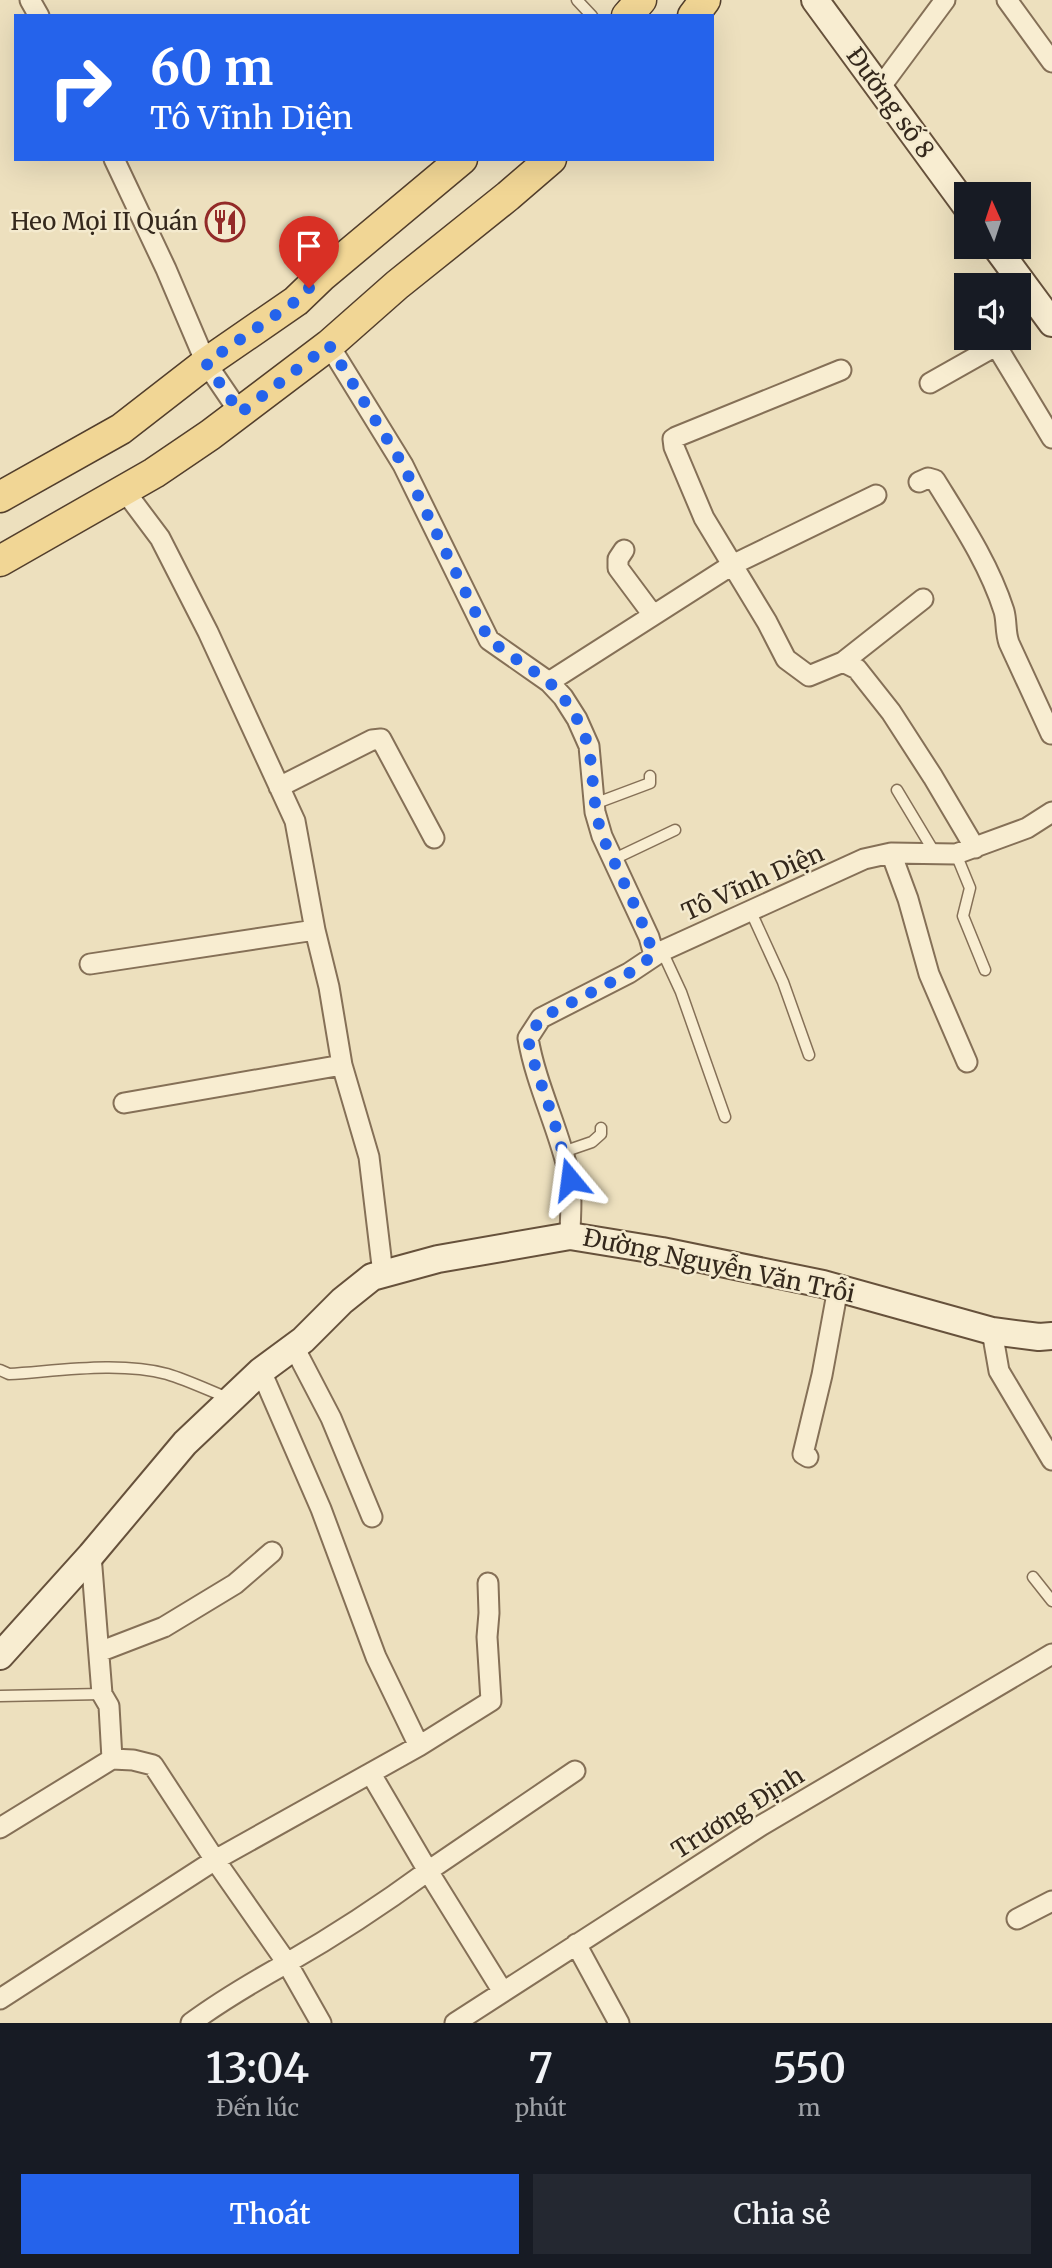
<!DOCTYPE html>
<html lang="vi">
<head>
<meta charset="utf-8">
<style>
	:root { --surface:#171b24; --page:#242831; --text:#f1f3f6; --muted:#9ea1a6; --accent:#2563eb }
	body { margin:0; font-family:Merriweather,serif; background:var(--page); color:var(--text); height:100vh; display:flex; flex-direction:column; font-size:26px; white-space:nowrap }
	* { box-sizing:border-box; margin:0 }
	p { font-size:23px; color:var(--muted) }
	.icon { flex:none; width:38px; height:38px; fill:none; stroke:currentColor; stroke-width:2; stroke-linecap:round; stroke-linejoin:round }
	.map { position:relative; height:2023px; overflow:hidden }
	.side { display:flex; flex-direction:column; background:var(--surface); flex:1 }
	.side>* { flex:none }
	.hud { position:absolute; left:14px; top:14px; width:700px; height:147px; border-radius:0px; box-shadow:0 7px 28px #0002; background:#2563eb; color:#fff; overflow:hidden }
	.needle { width:46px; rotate:357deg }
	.tools { position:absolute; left:954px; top:182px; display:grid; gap:14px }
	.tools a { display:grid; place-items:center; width:77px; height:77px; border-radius:0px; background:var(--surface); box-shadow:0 7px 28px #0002; font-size:35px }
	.pin { position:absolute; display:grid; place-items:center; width:60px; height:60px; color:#fff; margin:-72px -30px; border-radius:50% 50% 50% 0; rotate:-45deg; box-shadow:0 0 7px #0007 }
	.pin .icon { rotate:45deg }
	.me { position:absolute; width:77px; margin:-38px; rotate:344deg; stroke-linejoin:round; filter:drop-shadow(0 0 5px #0008) }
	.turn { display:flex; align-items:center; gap:24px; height:147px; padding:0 21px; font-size:32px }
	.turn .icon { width:91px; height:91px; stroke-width:2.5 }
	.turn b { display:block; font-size:49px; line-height:60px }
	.eta { display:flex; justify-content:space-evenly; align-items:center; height:119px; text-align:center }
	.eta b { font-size:42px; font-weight:600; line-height:49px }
	.action { display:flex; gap:14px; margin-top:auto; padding:14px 21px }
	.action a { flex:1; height:80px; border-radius:0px; background:var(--accent); color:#fff; font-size:28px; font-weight:600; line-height:80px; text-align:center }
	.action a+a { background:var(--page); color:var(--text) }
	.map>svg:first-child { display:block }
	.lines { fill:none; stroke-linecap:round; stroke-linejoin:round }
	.lane-casing { stroke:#857057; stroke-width:13 }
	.street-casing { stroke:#857057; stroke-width:23 }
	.secondary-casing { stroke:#66513b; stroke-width:30 }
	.primary-casing { stroke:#523e2c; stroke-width:33 }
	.lane { stroke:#f8edd1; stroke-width:10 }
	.street { stroke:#f8edd1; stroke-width:19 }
	.secondary { stroke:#f8edd1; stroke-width:26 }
	.primary { stroke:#f1d695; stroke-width:30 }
	.route { stroke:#2563eb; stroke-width:12; stroke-dasharray:0 21.6 }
	.labels { text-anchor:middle; stroke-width:5; stroke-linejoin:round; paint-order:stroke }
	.street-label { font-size:24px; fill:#34281c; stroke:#f4eace }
	.poi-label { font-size:24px; fill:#34281c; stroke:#f4eace; text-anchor:end }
</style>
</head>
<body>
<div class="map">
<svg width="1052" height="2023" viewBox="0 0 1052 2023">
	<rect width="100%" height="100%" fill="#ede0be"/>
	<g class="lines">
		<defs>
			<path id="lane" d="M577,0L592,16
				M897,790L936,855
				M594,804L650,783V776
				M956,854L970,888L963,916L985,970
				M612,860L675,830
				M751,912L783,982L809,1055
				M662,951L681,992L725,1117
				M563,1152L592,1142L601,1134V1128
				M0,1370L9,1374C58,1371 119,1361 167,1374C187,1380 208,1390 228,1398
				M1033,1577L1052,1601
				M0,1696L102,1694"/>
			<path id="street" d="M30,0L39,16
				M1007,0L1052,62
				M879,89L945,0
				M114,159L166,269L206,363L240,413
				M329,345L403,465L489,640L549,682L563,697L577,719L589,746L595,812L602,836L649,937L654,955
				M841,370L676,437L673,439L674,447L704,518L767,622L786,659L809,676L843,662L857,669L891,712L933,777L975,848
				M930,383L992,348L997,347L1052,438
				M919,482L928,478L935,480C961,522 989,564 1004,611C1007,622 1005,632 1009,643L1051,734
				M124,490L160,538L208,632L295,821L315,930L329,987L342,1065L369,1157L383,1274
				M624,550L618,559V568L653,615
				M843,662L923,599
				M549,682L732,565L876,495
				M279,787L372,740L381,739L434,838
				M891,853L908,899L929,974L967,1062
				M90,964L315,930
				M124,1103L342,1065
				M570,1236C570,1217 573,1194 569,1175C559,1129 536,1085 528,1038L541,1018L629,973L662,951L864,859L891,853L956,854L1027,828L1052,812
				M992,1331L999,1371L1052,1460
				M294,1347L331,1418L372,1517
				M261,1371L321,1509L376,1657L419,1746
				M808,1457L803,1454L822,1375L838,1288
				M91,1555L102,1694L109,1706L112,1759
				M99,1652L164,1627L235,1584L272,1552
				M0,1828L112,1759L133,1760L153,1765L215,1860L419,1746L491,1701L487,1637L489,1613L488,1583
				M1017,1919L1052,1901
				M576,1944L619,2023
				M503,1992L428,1871L575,1771
				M0,1999L215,1860L287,1963L321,2023
				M191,2023C222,2000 253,1982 287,1963C336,1935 383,1904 428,1871L371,1774
				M455,2023L762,1825L1052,1654"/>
			<path id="secondary" d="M815,0L966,206
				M996,247L1052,323
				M0,1656L91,1555L185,1443L261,1371L303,1340L342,1301L372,1277L438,1259L570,1236L662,1251L823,1284L992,1331L1039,1337L1052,1336"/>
			<path id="primary" d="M627,16L641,0
				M693,16L705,0
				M0,497L121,429L206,363L296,301L322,276L462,159
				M0,561L154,473L210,435L329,345L397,285L508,196L551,159"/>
		</defs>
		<use href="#lane" class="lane-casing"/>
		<use href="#street" class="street-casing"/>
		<use href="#secondary" class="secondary-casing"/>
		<use href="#primary" class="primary-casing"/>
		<use href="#lane" class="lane"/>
		<use href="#street" class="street"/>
		<use href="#secondary" class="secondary"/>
		<use href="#primary" class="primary"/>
	</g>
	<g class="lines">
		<path class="route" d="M309,288L296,301L206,363L240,413L329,345L403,465L489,640L549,682L563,697L577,719L589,746L596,813L602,836L639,915L654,955L629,973L541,1018L528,1038L531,1054L554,1121L570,1179"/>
	</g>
	<defs>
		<symbol id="restaurant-ring" viewBox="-11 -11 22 22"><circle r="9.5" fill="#f4eace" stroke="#932a28" stroke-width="1.5"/><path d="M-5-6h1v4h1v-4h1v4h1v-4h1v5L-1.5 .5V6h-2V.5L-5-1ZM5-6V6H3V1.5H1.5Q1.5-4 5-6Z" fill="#932a28"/></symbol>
	</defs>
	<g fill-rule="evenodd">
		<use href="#restaurant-ring" x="203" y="200" width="44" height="44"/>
	</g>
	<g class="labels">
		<g class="street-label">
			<text transform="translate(890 103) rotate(54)" y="8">Đường số 8</text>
			<text transform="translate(753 883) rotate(-24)" y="8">Tô Vĩnh Diện</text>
			<text transform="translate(719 1266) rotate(12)" y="8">Đường Nguyễn Văn Trỗi</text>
			<text transform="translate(738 1813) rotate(-32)" y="8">Trương Định</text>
		</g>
		<g class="poi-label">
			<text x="198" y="230">Heo Mọi II Quán</text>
		</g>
	</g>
</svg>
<div class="tools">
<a><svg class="needle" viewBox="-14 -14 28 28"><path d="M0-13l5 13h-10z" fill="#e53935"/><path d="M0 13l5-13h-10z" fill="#9ea1a6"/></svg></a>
<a><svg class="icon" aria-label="sound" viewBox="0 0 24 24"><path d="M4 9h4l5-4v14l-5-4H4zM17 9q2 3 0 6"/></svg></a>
</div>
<div class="pin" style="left:309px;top:288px;background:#d93025"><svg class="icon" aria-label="arrive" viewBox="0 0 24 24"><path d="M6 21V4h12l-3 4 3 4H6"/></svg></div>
<svg class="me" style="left:570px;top:1179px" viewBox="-20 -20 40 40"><path d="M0-17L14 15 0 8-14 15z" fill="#2563eb" stroke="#fff" stroke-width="4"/></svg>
<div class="hud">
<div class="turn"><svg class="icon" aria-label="right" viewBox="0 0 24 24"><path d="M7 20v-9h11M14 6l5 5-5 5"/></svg><div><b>60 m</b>Tô Vĩnh Diện</div></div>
</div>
</div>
<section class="side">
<div class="eta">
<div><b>13:04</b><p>Đến lúc</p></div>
<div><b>7</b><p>phút</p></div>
<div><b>550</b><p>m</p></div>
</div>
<div class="action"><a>Thoát</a><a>Chia sẻ</a></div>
</section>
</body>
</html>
